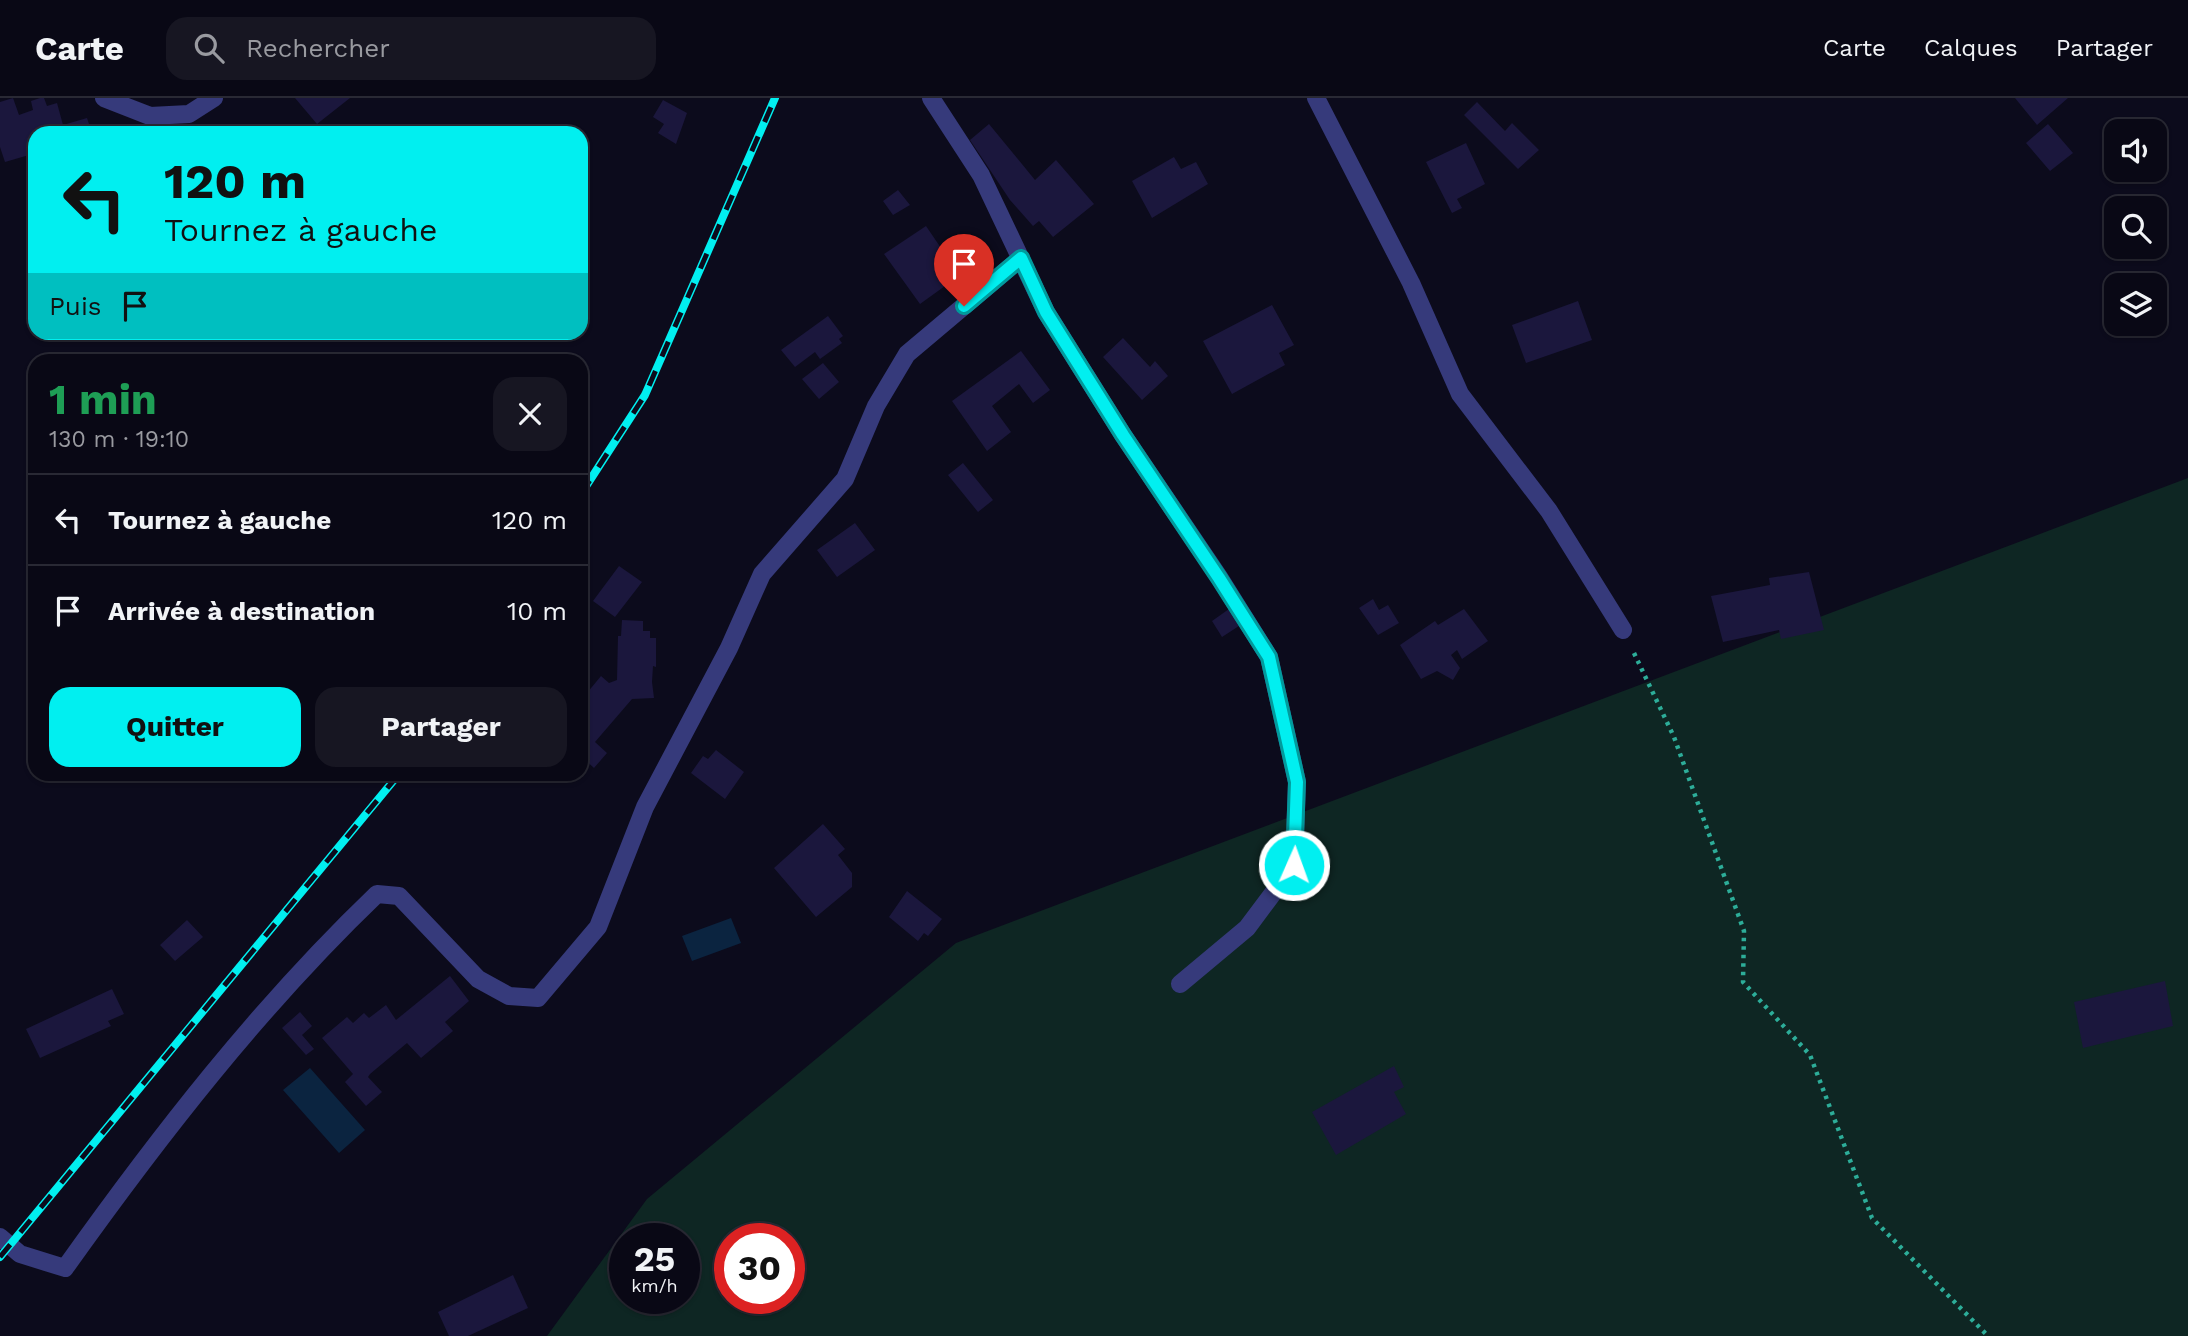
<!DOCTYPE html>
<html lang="fr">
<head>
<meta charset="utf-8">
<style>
	:root { --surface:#090815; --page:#171622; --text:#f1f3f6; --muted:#999aa0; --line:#292934; --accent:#01eff0 }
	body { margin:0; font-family:"Work Sans",sans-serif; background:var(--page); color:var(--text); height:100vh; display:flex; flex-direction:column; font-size:26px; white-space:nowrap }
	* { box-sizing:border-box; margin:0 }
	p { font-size:23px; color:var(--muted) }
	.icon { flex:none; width:38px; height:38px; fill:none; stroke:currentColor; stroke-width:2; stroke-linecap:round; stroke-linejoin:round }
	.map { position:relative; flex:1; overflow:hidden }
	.drawer { position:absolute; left:28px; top:256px; width:560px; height:427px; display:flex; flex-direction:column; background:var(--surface); border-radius:21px; box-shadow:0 2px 5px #0004,0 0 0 2px var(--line) }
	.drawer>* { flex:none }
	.banner { position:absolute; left:28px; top:28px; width:560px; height:214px; border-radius:21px; box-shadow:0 2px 5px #0004,0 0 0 2px var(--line); background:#01eff0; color:#111; overflow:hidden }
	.fabs { position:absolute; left:2104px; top:21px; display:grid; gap:14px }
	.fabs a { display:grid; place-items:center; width:63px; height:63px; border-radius:14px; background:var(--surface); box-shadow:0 2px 5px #0004,0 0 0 2px var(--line); font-size:35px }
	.speed { position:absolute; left:609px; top:1125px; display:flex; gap:14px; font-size:35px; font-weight:700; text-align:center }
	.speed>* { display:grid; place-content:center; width:91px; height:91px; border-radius:50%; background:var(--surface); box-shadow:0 2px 5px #0004,0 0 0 2px var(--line); line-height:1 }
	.speed small { font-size:18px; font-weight:400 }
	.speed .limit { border:10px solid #d22; background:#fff; color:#111 }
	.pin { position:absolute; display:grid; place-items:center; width:60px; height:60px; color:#fff; margin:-72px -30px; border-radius:50% 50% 50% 0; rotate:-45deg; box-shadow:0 0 7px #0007 }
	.pin .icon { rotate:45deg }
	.me { position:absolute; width:77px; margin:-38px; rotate:2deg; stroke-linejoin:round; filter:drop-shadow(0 0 5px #0008) }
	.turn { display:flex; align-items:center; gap:24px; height:147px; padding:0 21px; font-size:32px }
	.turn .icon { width:91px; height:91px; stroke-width:2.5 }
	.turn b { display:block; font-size:49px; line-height:60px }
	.then { display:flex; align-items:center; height:66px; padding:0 21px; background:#0003; gap:14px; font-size:26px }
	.round { display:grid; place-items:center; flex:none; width:74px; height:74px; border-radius:21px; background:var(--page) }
	.headline { display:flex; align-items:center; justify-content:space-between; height:119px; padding:0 21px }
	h1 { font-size:42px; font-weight:700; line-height:52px; color:#1e9e55 }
	.cta { display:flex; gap:14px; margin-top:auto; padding:14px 21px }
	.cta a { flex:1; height:80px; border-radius:21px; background:var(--accent); color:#111; font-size:28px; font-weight:700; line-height:80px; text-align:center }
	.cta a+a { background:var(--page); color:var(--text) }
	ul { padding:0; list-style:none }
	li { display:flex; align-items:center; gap:21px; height:91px; padding:0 21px; border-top:2px solid var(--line) }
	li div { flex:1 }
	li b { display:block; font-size:26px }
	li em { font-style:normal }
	header { display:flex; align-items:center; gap:42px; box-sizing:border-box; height:98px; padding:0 35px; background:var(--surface); border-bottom:2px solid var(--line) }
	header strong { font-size:33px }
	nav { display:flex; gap:38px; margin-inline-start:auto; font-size:24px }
	.search { width:490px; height:63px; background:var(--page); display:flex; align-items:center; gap:18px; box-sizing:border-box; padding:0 24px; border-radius:21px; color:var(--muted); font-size:26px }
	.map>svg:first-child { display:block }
	.green { fill:#0e2623; fill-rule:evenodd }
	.water { fill:#0b2440 }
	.building { fill:#1b173d }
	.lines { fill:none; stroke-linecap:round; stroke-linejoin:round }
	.path { stroke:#2dad99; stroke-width:4.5; stroke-dasharray:3.5 5; stroke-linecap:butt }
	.street { stroke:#363a7b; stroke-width:18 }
	.rail-casing { stroke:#01eff0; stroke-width:8 }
	.rail { stroke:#0c0b1c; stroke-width:5; stroke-dasharray:16; stroke-linecap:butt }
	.route-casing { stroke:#019b9c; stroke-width:18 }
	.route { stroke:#01eff0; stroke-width:12 }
</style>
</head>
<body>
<header>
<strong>Carte</strong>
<div class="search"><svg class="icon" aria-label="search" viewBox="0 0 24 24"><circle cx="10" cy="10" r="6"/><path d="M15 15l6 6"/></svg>Rechercher</div>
<nav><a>Carte</a><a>Calques</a><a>Partager</a></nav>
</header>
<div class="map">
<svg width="2188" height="1238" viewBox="0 0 2188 1238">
	<rect width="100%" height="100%" fill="#0c0b1c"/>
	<path class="green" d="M2188,380V1238H547L647,1101L956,845ZM625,1141H684V1200H625ZM730,1141H789V1200H730Z"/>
	<path class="water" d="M731,820L741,845L692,863L682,838Z
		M310,970L365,1032L339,1055L283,992Z"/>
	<path class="building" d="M13,0L19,17L33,12L31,3L40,0H44L47,8L57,5L63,27L87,20L92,35H35V58L31,59L29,57L5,64L0,49V4Z
		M295,0H350L317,26Z
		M2015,0H2068L2037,27Z
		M663,2L687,15L676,46L658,35L664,26L653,19Z
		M1477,4L1505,33L1512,25L1539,52L1518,71L1464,17Z
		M989,26L1035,82L1056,62L1094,106L1053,139L1039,123L1033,128L1010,102L970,42Z
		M2048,26L2073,55L2050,73L2026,45Z
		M1466,45L1485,86L1457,101L1462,110L1452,115L1426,64Z
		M1174,59L1181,71L1196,64L1208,86L1152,120L1132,83Z
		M898,92L910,107L893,117L883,103Z
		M926,128L954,169L940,180L945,188L920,206L884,156Z
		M1578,203L1592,242L1526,265L1512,227Z
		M1272,207L1294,247L1279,255L1285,267L1232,296L1203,243Z
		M828,218L843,238L839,241L842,245L820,261L815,254L795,269L781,252Z
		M1123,240L1150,269L1155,263L1168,278L1142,302L1103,259Z
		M1021,253L1050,292L1033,305L1019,286L992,308L1011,334L987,353L952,303Z
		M823,265L839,284L819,301L802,281Z
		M963,365L993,402L978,414L948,377Z
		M855,425L875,452L837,479L817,452Z
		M619,468L642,484L615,519L593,503Z
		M1809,474L1824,532L1781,541L1779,532L1723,544L1711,498L1770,487L1769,480Z
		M1373,501L1379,512L1388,507L1399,525L1378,537L1359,510Z
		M1229,511L1239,528L1222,539L1212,523Z
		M1464,511L1488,543L1462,561L1457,552L1451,557L1460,570L1453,582L1437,573L1421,581L1400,547L1435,523L1438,527Z
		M622,522L643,523V533H650V540H656V569L653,568L652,584L654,600L632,601L595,644L607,655L594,670L581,658V610L586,604L582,601L601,578L609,585L617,582L618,538H621Z
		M716,652L744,674L725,701L691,675L703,658L708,661Z
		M823,726L845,751L838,757L852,775V789L816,819L774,770Z
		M907,793L942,821L928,838L924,835L918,843L889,819Z
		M187,822L203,839L175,863L160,847Z
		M450,878L469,903L445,924L453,933L421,960L407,945L370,976L368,979L382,994L366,1008L345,984L353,976L322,940L347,919L353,925L364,915L369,920L386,907L396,922Z
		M2165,883L2173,928L2083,950L2074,904Z
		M112,891L124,916L108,923L111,928L40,960L26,931Z
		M300,914L312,928L302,937L314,951L306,957L282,930Z
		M1394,968L1404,989L1394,994L1406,1016L1336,1057L1312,1014Z
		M513,1177L528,1210L468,1238H449L438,1214Z"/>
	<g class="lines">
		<path class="path" d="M1634,555L1674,639L1744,833L1743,884L1810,957L1872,1120L1988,1238"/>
		<path class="street" d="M104,0L150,18L189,16L214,0
			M931,0L981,77L1046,214L1123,337L1219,479L1269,559L1297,684L1294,767L1247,830L1180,886
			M1316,0L1411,185L1460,296L1549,413L1623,532
			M0,1139L20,1156L65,1170C159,1038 260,908 377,796L399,798L478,881L509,898L538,900L598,829L645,709L729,550L762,476L845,381L876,308L907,256L1021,160"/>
		<defs>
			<path id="rail" d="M581,396L645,297L775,0
				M0,1159L399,676"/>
		</defs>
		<use href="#rail" class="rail-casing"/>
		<use href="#rail" class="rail"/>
	</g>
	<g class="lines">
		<defs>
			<path id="route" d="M964,208L1021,160L1046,214L1123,337L1219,480L1269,559L1297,684L1294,767"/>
		</defs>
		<use href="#route" class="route-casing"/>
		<use href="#route" class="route"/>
	</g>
</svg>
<div class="fabs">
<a><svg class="icon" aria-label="sound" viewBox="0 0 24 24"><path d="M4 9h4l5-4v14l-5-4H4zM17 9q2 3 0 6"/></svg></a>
<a><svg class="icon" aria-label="search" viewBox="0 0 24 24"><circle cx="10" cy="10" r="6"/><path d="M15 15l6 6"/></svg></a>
<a><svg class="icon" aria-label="layers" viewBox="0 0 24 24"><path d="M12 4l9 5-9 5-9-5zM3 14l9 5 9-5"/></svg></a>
</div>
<div class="speed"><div>25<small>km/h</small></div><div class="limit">30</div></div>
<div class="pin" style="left:964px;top:208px;background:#d93025"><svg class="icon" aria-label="arrive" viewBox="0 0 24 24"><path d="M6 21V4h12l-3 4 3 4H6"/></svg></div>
<svg class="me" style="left:1294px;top:767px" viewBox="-20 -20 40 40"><circle r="17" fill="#01eff0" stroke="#fff" stroke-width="3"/><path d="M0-11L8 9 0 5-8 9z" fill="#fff"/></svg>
<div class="banner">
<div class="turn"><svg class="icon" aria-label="left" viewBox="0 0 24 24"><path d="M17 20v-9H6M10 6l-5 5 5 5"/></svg><div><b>120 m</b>Tournez à gauche</div></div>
<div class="then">Puis<svg class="icon" aria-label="arrive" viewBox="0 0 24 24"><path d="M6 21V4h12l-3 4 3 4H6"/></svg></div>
</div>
<section class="drawer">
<div class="headline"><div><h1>1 min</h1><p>130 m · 19:10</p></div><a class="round"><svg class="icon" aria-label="close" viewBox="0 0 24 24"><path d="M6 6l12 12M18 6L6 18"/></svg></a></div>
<ul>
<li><svg class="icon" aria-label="left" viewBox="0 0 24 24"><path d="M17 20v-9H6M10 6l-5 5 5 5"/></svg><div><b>Tournez à gauche</b></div><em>120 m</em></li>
<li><svg class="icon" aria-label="arrive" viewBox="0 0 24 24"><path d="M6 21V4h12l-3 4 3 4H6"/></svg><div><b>Arrivée à destination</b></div><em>10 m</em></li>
</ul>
<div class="cta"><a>Quitter</a><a>Partager</a></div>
</section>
</div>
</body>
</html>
